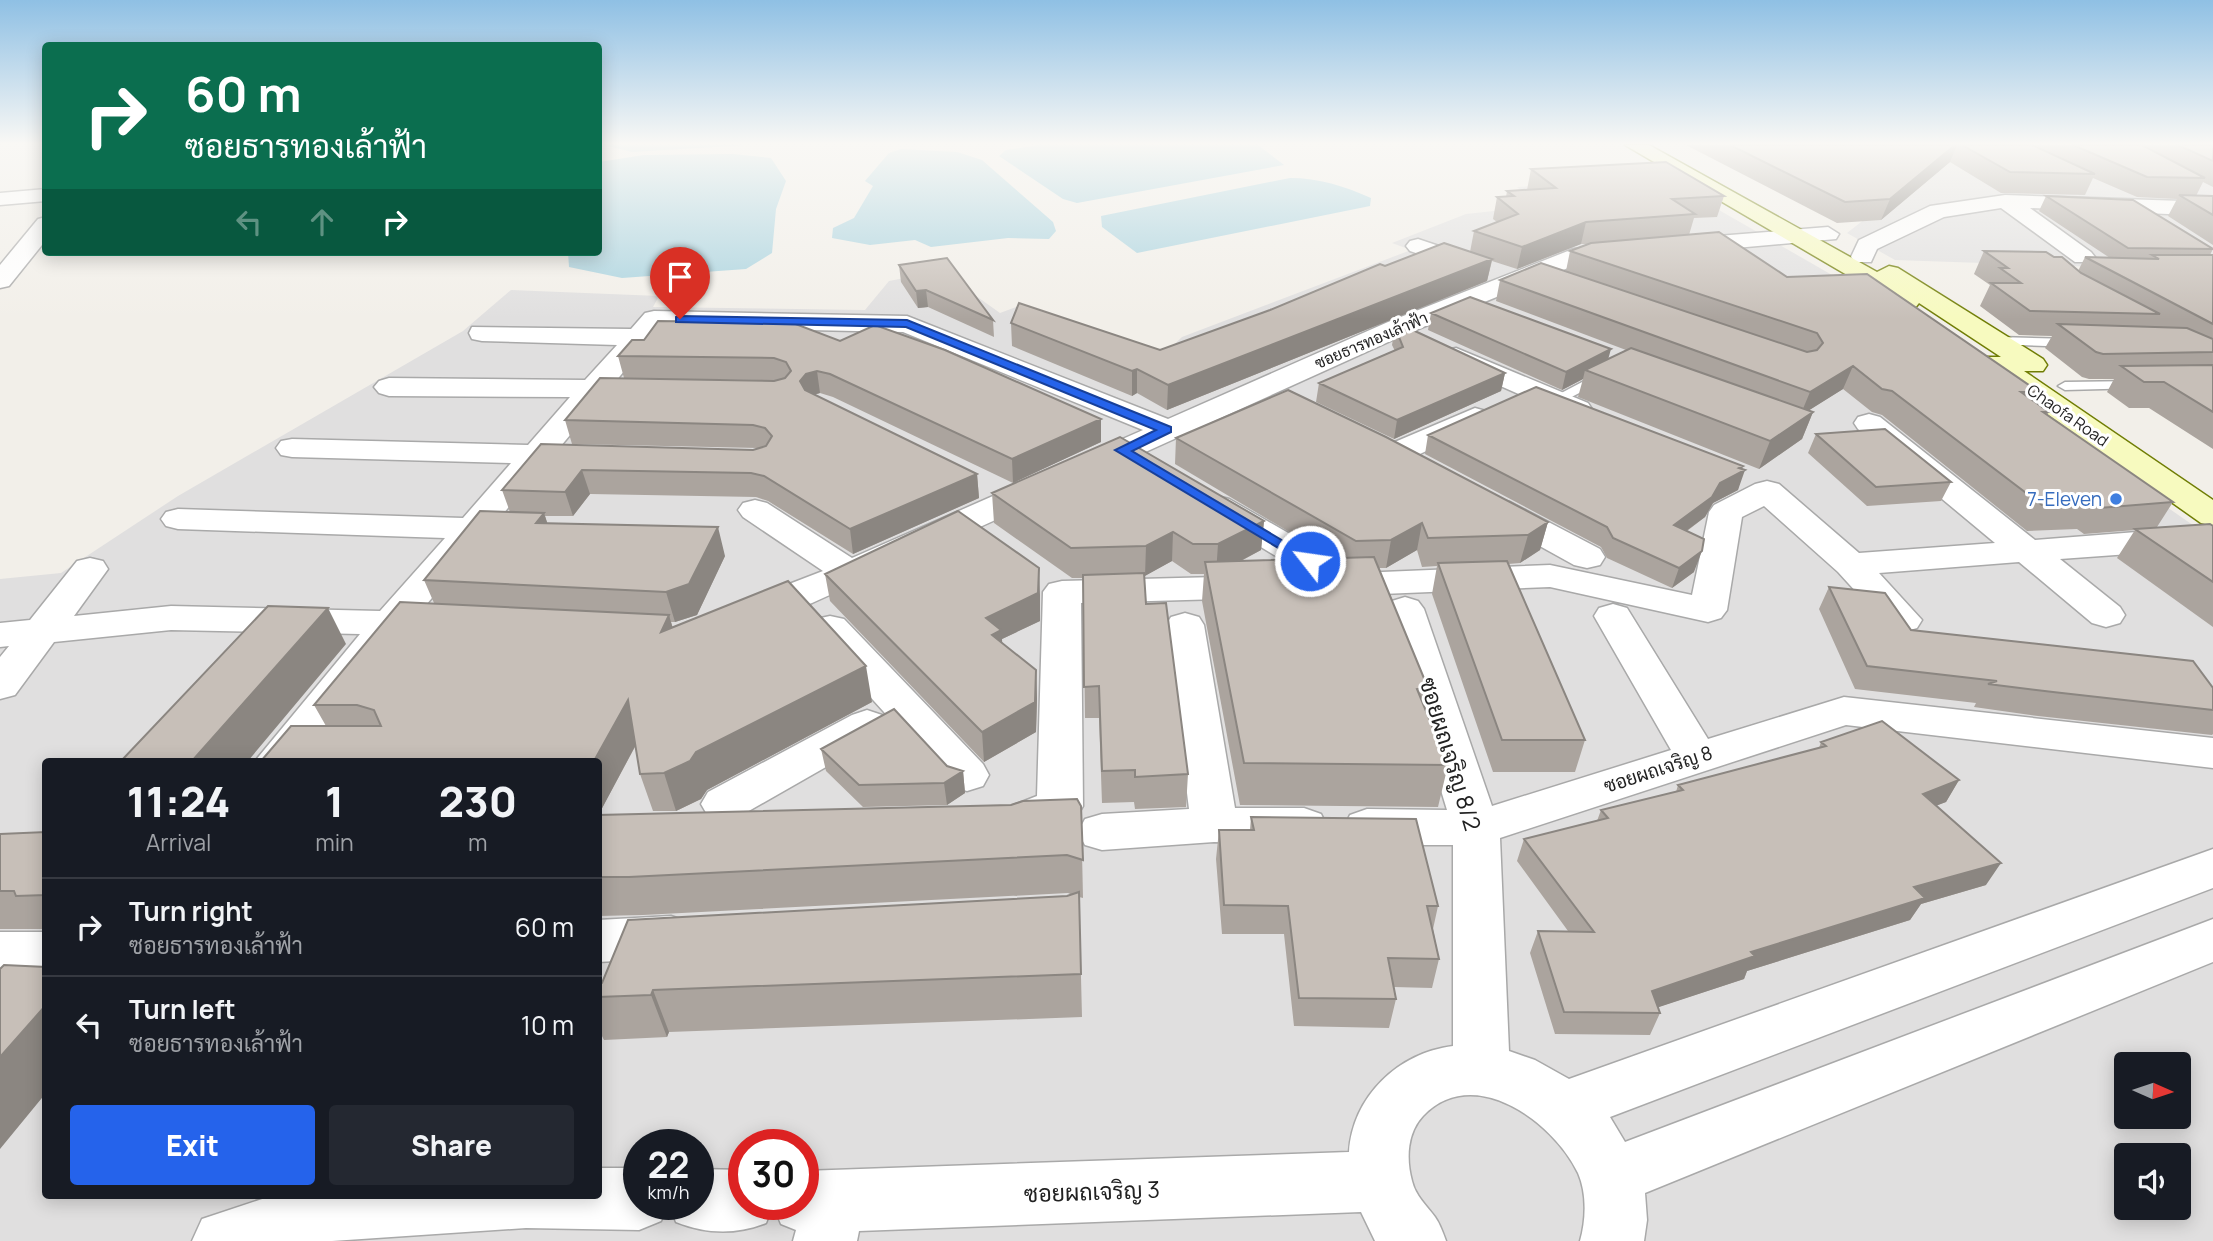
<!DOCTYPE html>
<html lang="en">
<head>
<meta charset="utf-8">
<style>
	:root { --surface:#171b24; --page:#242831; --text:#f1f3f6; --muted:#9ea1a6; --line:#363941; --accent:#2563eb }
	body { margin:0; font-family:Manrope,Sarabun,sans-serif; background:var(--page); color:var(--text); height:100vh; display:flex; flex-direction:column; font-size:26px; white-space:nowrap }
	* { box-sizing:border-box; margin:0 }
	p { font-size:23px; color:var(--muted) }
	.icon { flex:none; width:38px; height:38px; fill:none; stroke:currentColor; stroke-width:2; stroke-linecap:round; stroke-linejoin:round }
	.map { position:relative; flex:1; overflow:hidden }
	.side { position:absolute; left:42px; top:758px; width:560px; height:441px; display:flex; flex-direction:column; background:var(--surface); border-radius:7px; box-shadow:0 4px 18px #0003 }
	.side>* { flex:none }
	.guide { position:absolute; left:42px; top:42px; width:560px; height:214px; border-radius:7px; box-shadow:0 4px 18px #0003; background:#0b6e4f; color:#fff; overflow:hidden }
	.needle { width:46px; rotate:93deg }
	.buttons { position:absolute; left:2114px; top:1052px; display:grid; gap:14px }
	.buttons a { display:grid; place-items:center; width:77px; height:77px; border-radius:7px; background:var(--surface); box-shadow:0 4px 18px #0003; font-size:35px }
	.speed { position:absolute; left:623px; top:1129px; display:flex; gap:14px; font-size:35px; font-weight:700; text-align:center }
	.speed>* { display:grid; place-content:center; width:91px; height:91px; border-radius:50%; background:var(--surface); box-shadow:0 4px 18px #0003; line-height:1 }
	.speed small { font-size:18px; font-weight:400 }
	.speed .limit { border:10px solid #d22; background:#fff; color:#111 }
	.pin { position:absolute; display:grid; place-items:center; width:60px; height:60px; color:#fff; margin:-72px -30px; border-radius:50% 50% 50% 0; rotate:-45deg; box-shadow:0 0 7px #0007 }
	.pin .icon { rotate:45deg }
	.me { position:absolute; width:77px; margin:-38px; rotate:300deg; stroke-linejoin:round; filter:drop-shadow(0 0 5px #0008) }
	.turn { display:flex; align-items:center; gap:24px; height:147px; padding:0 28px; font-size:32px }
	.turn .icon { width:91px; height:91px; stroke-width:2.5 }
	.turn b { display:block; font-size:49px; line-height:60px }
	.lanes { display:flex; align-items:center; height:66px; padding:0 28px; background:#0003; justify-content:center; gap:35px; direction:ltr }
	.lanes .off { opacity:.35 }
	.eta { display:flex; justify-content:space-evenly; align-items:center; height:119px; text-align:center }
	.eta b { font-size:42px; font-weight:800; line-height:49px }
	.button { display:flex; gap:14px; margin-top:auto; padding:14px 28px }
	.button a { flex:1; height:80px; border-radius:7px; background:var(--accent); color:#fff; font-size:28px; font-weight:800; line-height:80px; text-align:center }
	.button a+a { background:var(--page); color:var(--text) }
	ul { padding:0; list-style:none }
	li { display:flex; align-items:center; gap:21px; height:98px; padding:0 28px; border-top:2px solid var(--line) }
	li div { flex:1 }
	li b { display:block; font-size:26px }
	li em { font-style:normal }
	.map>svg:first-child { display:block }
	.residential { fill:#e0dfdf; fill-rule:evenodd }
	.water { fill:#aad3df }
	.lines { fill:none; stroke-linecap:round; stroke-linejoin:round }
	.lane-casing { stroke:#a9a9a9; stroke-width:3 }
	.street-casing { stroke:#a9a9a9; stroke-width:3 }
	.secondary-casing { stroke:#707d05; stroke-width:3 }
	.lane { fill:#fff; fill-rule:evenodd }
	.street { fill:#fff; fill-rule:evenodd }
	.secondary { fill:#f7fabf; fill-rule:evenodd }
	.wall { fill:#aba49e; fill-rule:evenodd }
	.shaded-wall { fill:#8b8681 }
	.building { fill:#c7bfb8; stroke:#8b8681; stroke-width:2 }
	.route { fill:#2563eb; stroke:#184099; stroke-width:2 }
	.shop-dot { fill:#3f7fe0; stroke:#fff; stroke-width:2.5 }
	.labels { text-anchor:middle; stroke-width:6; stroke-linejoin:round; paint-order:stroke }
	.far-street-label { font-size:16px; fill:#222; stroke:#fff }
	.shop-label { font-size:19px; fill:#366cbe; stroke:#fff; text-anchor:end }
	.street-label { font-size:19px; fill:#222; stroke:#fff }
	.near-street-label { font-size:23px; fill:#222; stroke:#fff }
</style>
</head>
<body>
<div class="map">
<svg width="2213" height="1241" viewBox="0 0 2213 1241">
	<rect width="100%" height="100%" fill="#f2efe9"/>
	<path class="residential" d="M1960,145H2213V271L1895,260L1847,233Z
		M1654,178L1698,198L1832,275L2213,539V1241H0V579L61,573L178,496L463,331L511,290L659,296L653,307L865,310L889,281L941,271L1000,313L1021,305L1152,366L1182,337L1411,250L1392,243L1466,214L1541,206L1517,187ZM46,761H598V1195H46ZM2126,1064H2179V1116H2126ZM639,1144H698V1204H639ZM744,1144H803V1204H744ZM2126,1155H2179V1208H2126Z"/>
	<path class="water" d="M604,145H749L632,152Z
		M1039,145H1258L1284,165L1077,203L1063,199L999,156L1006,150Z
		M901,149L957,152L982,160L1053,222L1056,231L1049,239L1008,238L931,247L915,240L870,245L832,238L833,228L854,218L873,186L865,181L889,153Z
		M733,154L771,158L786,181L776,209L772,253L746,269L622,278L569,267L568,252H598L599,162L644,155Z
		M1290,178C1319,178 1344,186 1371,198L1370,206L1137,253L1102,227L1101,216Z"/>
	<g class="lines">
		<defs>
			<path id="lane" d="M1998,337L2074,339L2081,343L2074,347L1993,344L1991,341Z
				M1605,370L1612,374L1610,377L1560,403L1555,404L1548,400Z
				M2137,381L2142,382V388L2065,390L2058,386L2065,382Z"/>
			<path id="street" d="M46,189V201L0,205V193Z
				M2005,195L2213,202V216L2030,208L2091,252L2095,257L2091,262H2075L2001,208L1944,217L1877,249L1871,262H1855L1851,257L1859,240L1930,206Z
				M46,217V240L9,286L0,288V265L38,219Z
				M1828,227L1839,234L1836,239L1680,253L1672,251L1668,246L1672,241L1680,239Z
				M1418,239L1484,261L1487,266L1484,271L1475,273L1410,251L1406,246L1410,241Z
				M1620,244L1628,246L1632,251L1628,256L1585,261L1406,334L812,603L750,624L737,620L731,612L737,604L823,571L743,517L738,510L743,503L755,500L767,503L852,558L1143,430L903,332L661,327L615,382L625,389L620,395L601,398L560,447L569,455L564,462L545,464L497,521L506,529L501,536L482,539L420,612L449,616L454,624L449,632L435,636L401,635L301,761H255L360,634L171,630L54,642L15,695L0,699V657L9,646L0,647V623L30,620L77,561L90,558L103,561L108,569L74,616L171,606L380,611L445,538L178,529L166,526L161,519L166,512L178,509L463,518L511,463L292,457L281,455L276,448L281,441L292,439L528,445L570,397L389,396L379,393L374,387L379,381L389,378L585,380L617,345L482,341L472,339L469,333L472,327L631,329L645,313L654,311L907,316L1168,419L1388,322L1573,249Z
				M1456,348L1588,403L1592,409L1588,415L1577,418L1566,415L1446,362L1442,356L1446,350Z
				M1475,408L1486,411L1490,417L1486,423L1405,461L1394,464L1383,461L1378,454L1383,447Z
				M1869,414L1880,417L2035,540L2213,526V548L2060,559L2120,607L2125,615L2120,623L2106,627L2092,623L2019,562L1879,573L1922,620L1917,628L1903,632L1889,628L1838,572L1764,506L1742,517L1727,610L1721,618L1708,622L1550,587L1334,596L1321,593L1315,585L1321,577L1334,574L1550,565L1692,595L1709,512L1714,505L1755,484L1767,481L1779,484L1859,553L1995,543L1858,429L1854,423L1858,417Z
				M1217,496L1229,499L1323,553L1328,561L1323,569L1310,572L1297,569L1205,513L1200,506L1205,499Z
				M1498,499L1510,502L1600,549L1605,557L1600,565L1587,568L1574,565L1486,516L1481,509L1486,502Z
				M1256,576L1269,579L1275,587L1269,595L1256,598L1081,603L1083,806L1076,818L1033,834L1017,839L1001,834L994,822L1001,810L1037,796L1043,592L1049,584L1062,581Z
				M1405,597L1418,601L1424,609L1492,806L1671,750L1594,616L1599,608L1613,604L1627,608L1708,739L1844,697L2213,738V768L1846,725L1500,838L1509,1051L1535,1060L1569,1079L2213,849V888L1610,1117L1625,1142L2213,919V962L1645,1193L1647,1220L1644,1241H1580C1586,1220 1587,1194 1578,1173C1553,1121 1473,1063 1423,1116C1407,1133 1406,1159 1412,1181C1415,1195 1427,1206 1435,1217C1440,1224 1443,1233 1446,1241H1375L1361,1212L859,1231L857,1241H793L796,1230L781,1224L773,1205L766,1223C736,1235 706,1234 676,1222L669,1204H698V1169L744,1170V1204H803V1171L1349,1152C1353,1096 1398,1053 1453,1046V845H1367L1350,839L1344,827L1350,815L1367,809L1447,810L1386,609L1392,601Z
				M1185,613L1199,617L1204,625L1235,808H1304L1321,814L1327,826L1321,838L1304,844L1214,842L1102,850L1085,845L1078,832L1085,819L1102,814L1189,809L1166,625L1171,617Z
				M830,616L844,619L983,764L989,775L983,786L967,791L951,786L816,637L811,628L816,619Z
				M867,710L882,715L888,725L882,735L740,816L724,821L708,816L701,804L708,792L852,715Z
				M671,916L689,922L697,937L689,952L671,958L598,962V920Z
				M0,932H46V999L19,1031L0,1038Z
				M598,1168H639V1204H668L661,1221L639,1230L526,1228L332,1241H192L202,1219L274,1195H598Z"/>
			<path id="secondary" d="M1625,145H1649L1877,272L1889,266L1898,268L2043,359L2047,365L2043,371H2024L2213,500V526L2201,523L1983,369L1979,363L1983,357H2001L1919,303L1915,308H1897L1859,282Z"/>
		</defs>
		<use href="#lane" class="lane-casing"/>
		<use href="#street" class="street-casing"/>
		<use href="#secondary" class="secondary-casing"/>
		<use href="#lane" class="lane"/>
		<use href="#street" class="street"/>
		<use href="#secondary" class="secondary"/>
	</g>
	<path class="wall" d="M1686,145H2213V187L2203,182L2196,196H2213V245L2168,216L2177,199L2137,197L2093,178L2085,195L2001,193L1950,162L1881,220L1837,223Z
		M1531,169L1724,196L1717,217L1694,218L1689,235L1787,277L2039,392L2034,401L2049,412L2047,415L2173,502L2157,527L2213,526V627L2117,558L2135,530L2084,534L2077,529L2027,531L1882,415L1872,412L1843,389L1809,410L1813,412L1802,439L1759,469L1578,397L1583,379L1562,390L1428,330L1431,313L1609,359L1626,350L1496,301L1500,280L1566,271L1570,251L1590,244H1581L1517,269L1492,261L1487,281L1167,410L1137,393L1132,396L1012,346L1011,323L1160,350L1270,310L1385,266L1470,252L1474,231L1497,222L1493,219L1497,197H1506L1507,191L1527,190Z
		M2046,196L2213,249L2210,255H2213V449L2149,408H2129L2107,392L2114,379H2089L2082,377L2045,348L2052,336L2019,335L1980,306L1990,285L1974,274L1984,251L2078,271L2085,257L2110,258L2039,211Z
		M899,265L993,320L994,337L928,307L918,308L901,282Z
		M1395,327L1505,373L1501,391L1394,439L1316,402L1319,383L1395,351L1392,345Z
		M840,341L1101,419V442L1013,483L833,397L820,393L814,395L977,474L979,498L853,554L768,501L756,497L590,494L573,516H545L547,523L725,556L697,615L675,622H671L673,628L872,702L707,790L701,799L676,811H653L640,774L636,745L600,812L326,726L314,705L434,603L424,580L510,512L502,490L541,444L753,450L758,448L572,444L565,420L624,378L618,356ZM657,379L776,380L774,381Z
		M1816,434L1951,482L1941,501L1867,506L1808,453Z
		M1428,435L1741,469L1738,490L1713,503L1705,517L1687,531L1694,572L1672,588L1607,558L1601,547L1425,454Z
		M1176,438L1548,522L1540,550L1520,563L1508,564L1585,740L1575,772H1493L1432,594L1437,566L1422,567L1417,550L1386,568H1379L1428,688L1424,705L1448,765L1438,807L1240,805L1202,601L1204,574H1191L1172,561L1144,576L1146,604L1188,774L1186,807L1135,809L1134,802L1102,803L1099,718H1085L1083,578H1072L994,523L992,493L1264,521L1261,550L1241,561L1333,558L1175,464Z
		M825,574L1040,595V621L1002,639V643L1036,670L1037,699L1036,732L984,762L830,601Z
		M1829,587L1911,630L2213,688V734L2212,735L2038,716L1974,707L1976,703L1855,689L1819,609Z
		M1821,742L1959,780L1946,802L1937,805L1986,885L1921,904L1910,920L1747,971L1744,979L1658,1007L1660,1013L1650,1035L1555,1034L1530,953L1538,931H1568L1517,861L1524,839L1597,821L1601,810L1676,792L1678,785L1819,748Z
		M821,749L947,766L963,771L965,793L947,805L863,807L826,771Z
		M1081,806L1083,898L1079,897L1082,1017L669,1032L667,1037L604,1040L598,1028V984L1072,895L1068,893L643,915L598,916V815Z
		M1251,817L1438,906L1433,929L1439,959L1432,988L1394,987L1396,999L1389,1028L1294,1026L1284,934H1222L1216,859L1219,830H1250Z
		M46,832V931L44,929H0V834Z"/>
	<path class="shaded-wall" d="M1955,145H1957L1950,162L1881,220L1890,199Z
		M1586,222L1581,244L1517,269L1522,247Z
		M1492,259L1487,281L1167,410L1168,385Z
		M926,290L928,307L918,308L916,291Z
		M1611,349L1606,367L1585,370L1583,379L1562,390L1566,372Z
		M1853,366L1843,389L1800,416L1810,392Z
		M1137,369V393L1132,396V371Z
		M817,371L820,393L809,396L804,404L800,381L806,374Z
		M1505,373L1501,391L1394,439L1397,420Z
		M1813,412L1802,439L1759,469L1770,441Z
		M1101,419V442L1013,483L1012,459Z
		M1743,466L1740,473L1745,470L1738,490L1713,503L1705,517L1667,545L1674,525L1720,483Z
		M582,470L590,494L573,516L565,492Z
		M977,474L979,498L853,554L850,529Z
		M544,513L554,543L536,523Z
		M1264,521L1261,550L1216,574L1218,544Z
		M1548,522L1540,550L1520,563L1528,535Z
		M1422,523L1417,550L1386,568L1391,540Z
		M718,527L725,556L697,615L675,622L666,592Z
		M1173,532L1172,561L1145,576L1146,546Z
		M1702,551L1694,572L1672,588L1679,568Z
		M1039,568L1040,595V621L1002,639L1003,659L988,646L986,618Z
		M328,608L346,644L248,761H192Z
		M669,615L679,651L661,632Z
		M866,666L872,702L707,790L701,799L676,811L664,773L696,752Z
		M1036,670L1037,699L1036,732L984,762L982,732Z
		M628,700L640,737L600,812L598,813V761H594Z
		M963,771L965,793L947,805L944,783Z
		M1959,780L1946,802L1910,816L1923,794Z
		M2001,863L1986,885L1921,904L1910,920L1747,971L1744,979L1641,1013L1652,991L1914,887Z
		M653,990L669,1032L667,1037L651,995Z
		M46,1005V1093L0,1149V1057Z"/>
	<path class="building" d="M1730,145H1955L1890,199L1845,202Z
		M1962,145H2032L2095,174L2010,172Z
		M2073,145H2142L2205,178L2147,177Z
		M2178,145H2213V161Z
		M1666,162L1724,196L1672,199L1695,214L1586,222L1522,247L1474,231L1518,214L1497,197L1514,196L1507,191L1556,188L1531,169Z
		M2179,195L2213,196V215Z
		M2046,196L2133,200L2213,249L2128,248Z
		M1719,232L1787,277L1867,274L2039,392H2021L2049,412H2043L2173,502L2099,508L2092,503L2042,505L1892,391L1882,389L1853,366L1810,392L1500,280L1541,263L1807,352L1817,350L1823,343L1817,333L1570,251L1591,243Z
		M1444,243L1492,259L1168,385L1137,369L1132,371L1011,323L1019,303L1160,350L1270,310L1380,264L1385,266Z
		M1984,251L2046,252L2054,257H2062L2081,273L2160,314L2030,311L1991,283H2021L2000,268H2008Z
		M2152,255H2213V324L2085,257L2159,259Z
		M947,258L993,320L926,290L916,291L899,265Z
		M1470,297L1611,349L1566,372L1431,313Z
		M658,321L793,323L840,341L875,325L945,350L1101,419L1012,459L830,374L817,371L806,374L800,381L805,390L977,474L850,529L764,476L751,473L582,470L565,492L502,490L541,444L753,450L766,446L772,436L765,428L753,425L565,420L600,378L774,381L785,378L791,371L786,362L774,358L618,356L632,340H644Z
		M2058,324L2187,328L2213,339V352L2103,354L2096,352Z
		M1402,325L1505,373L1397,420L1319,383L1403,347L1395,327Z
		M1631,348L1813,412L1770,441L1585,370Z
		M2213,365V412L2164,382H2144L2121,366Z
		M1536,387L1743,466L1739,468L1745,470L1720,483L1712,497L1674,525L1704,539L1702,551L1679,568L1613,538L1607,527L1428,435Z
		M1288,390L1386,437L1548,522L1528,535L1428,538L1422,523L1391,540L1356,541L1176,438Z
		M1885,429L1951,482L1876,487L1816,434Z
		M1120,437L1264,521L1218,544H1193L1173,532L1146,546L1071,548L992,493Z
		M480,511L544,513L536,523L718,527L689,584L666,592L424,580Z
		M958,511L1039,568L1038,593L986,618L1001,630L992,635L1036,670L1035,702L982,732L825,574Z
		M2210,524L2213,526V582L2135,529Z
		M1374,557L1428,688L1417,689L1448,765L1244,763L1205,562Z
		M1507,561L1585,740H1502L1438,563Z
		M1144,573L1146,604L1166,603L1188,774L1135,777V770L1102,771L1099,686L1084,687L1083,575Z
		M788,581L866,666L696,752L690,761L664,773L640,774L628,700L594,761H261L291,726H381L374,710L357,705H314L400,602L669,615L661,632Z
		M1829,587L1885,593L1911,630L2193,661L2213,688V710L2053,692L1988,684L1997,681L1867,666Z
		M268,606L328,608L192,761H121Z
		M894,709L947,766L963,771L944,783L859,785L821,749Z
		M1882,721L1959,780L1923,794L2001,863L1914,887L1925,898L1751,952L1755,956L1652,991L1660,1013L1564,1012L1538,931L1594,932L1524,839L1608,818L1601,810L1683,790L1678,785L1826,746L1821,742Z
		M1077,799L1081,806L1083,860L1067,855L629,877H598V815L1011,805L1023,801Z
		M1251,817L1416,819L1438,906H1427L1439,959L1388,958L1396,999L1299,998L1288,906L1224,905L1219,830H1254Z
		M46,832V895L16,896L14,891H0V834Z
		M1079,892L1081,974L653,990L651,995L598,997V984L602,983L628,920L1067,896Z
		M4,965L46,967V1005L0,1057V969Z"/>
	<linearGradient id="sky" x2="0" y2="1"><stop stop-color="#8fc0e4"/><stop offset="0.45" stop-color="#f9f8f5"/><stop offset="1" stop-color="#f9f8f5" stop-opacity="0"/></linearGradient>
	<rect width="2213" height="319" fill="url(#sky)"/>
	<path class="route" d="M680,316L907,320L1171,427V432L1132,451L1317,561L1315,564H1305L1115,450L1156,430L906,327L676,322V317Z"/>
	<circle class="shop-dot" cx="2116" cy="499" r="7"/>
	<g class="labels">
		<g class="far-street-label">
			<text transform="translate(1371 340) rotate(-23)" y="6">ซอยธารทองเล้าฟ้า</text>
			<text transform="translate(2068 415) rotate(35)" y="6">Chaofa Road</text>
		</g>
		<g class="shop-label">
			<text x="2102" y="506">7-Eleven</text>
		</g>
		<g class="street-label">
			<text transform="translate(1658 769) rotate(-18)" y="7">ซอยผถเจริญ 8</text>
		</g>
		<g class="near-street-label">
			<text transform="translate(1450 754) rotate(73)" y="8">ซอยผถเจริญ 8/2</text>
			<text transform="translate(1092 1192) rotate(-2)" y="8">ซอยผถเจริญ 3</text>
		</g>
	</g>
</svg>
<div class="buttons">
<a><svg class="needle" viewBox="-14 -14 28 28"><path d="M0-13l5 13h-10z" fill="#e53935"/><path d="M0 13l5-13h-10z" fill="#9ea1a6"/></svg></a>
<a><svg class="icon" aria-label="sound" viewBox="0 0 24 24"><path d="M4 9h4l5-4v14l-5-4H4zM17 9q2 3 0 6"/></svg></a>
</div>
<div class="speed"><div>22<small>km/h</small></div><div class="limit">30</div></div>
<div class="pin" style="left:680px;top:319px;background:#d93025"><svg class="icon" aria-label="arrive" viewBox="0 0 24 24"><path d="M6 21V4h12l-3 4 3 4H6"/></svg></div>
<svg class="me" style="left:1310px;top:561px" viewBox="-20 -20 40 40"><circle r="17" fill="#2563eb" stroke="#fff" stroke-width="3"/><path d="M0-11L8 9 0 5-8 9z" fill="#fff"/></svg>
<div class="guide">
<div class="turn"><svg class="icon" aria-label="right" viewBox="0 0 24 24"><path d="M7 20v-9h11M14 6l5 5-5 5"/></svg><div><b>60 m</b>ซอยธารทองเล้าฟ้า</div></div>
<div class="lanes"><svg class="icon off" aria-label="left" viewBox="0 0 24 24"><path d="M17 20v-9H6M10 6l-5 5 5 5"/></svg><svg class="icon off" aria-label="ahead" viewBox="0 0 24 24"><path d="M12 20V5M6 11l6-6 6 6"/></svg><svg class="icon" aria-label="right" viewBox="0 0 24 24"><path d="M7 20v-9h11M14 6l5 5-5 5"/></svg></div>
</div>
<section class="side">
<div class="eta">
<div><b>11:24</b><p>Arrival</p></div>
<div><b>1</b><p>min</p></div>
<div><b>230</b><p>m</p></div>
</div>
<ul>
<li><svg class="icon" aria-label="right" viewBox="0 0 24 24"><path d="M7 20v-9h11M14 6l5 5-5 5"/></svg><div><b>Turn right</b><p>ซอยธารทองเล้าฟ้า</p></div><em>60 m</em></li>
<li><svg class="icon" aria-label="left" viewBox="0 0 24 24"><path d="M17 20v-9H6M10 6l-5 5 5 5"/></svg><div><b>Turn left</b><p>ซอยธารทองเล้าฟ้า</p></div><em>10 m</em></li>
</ul>
<div class="button"><a>Exit</a><a>Share</a></div>
</section>
</div>
</body>
</html>
